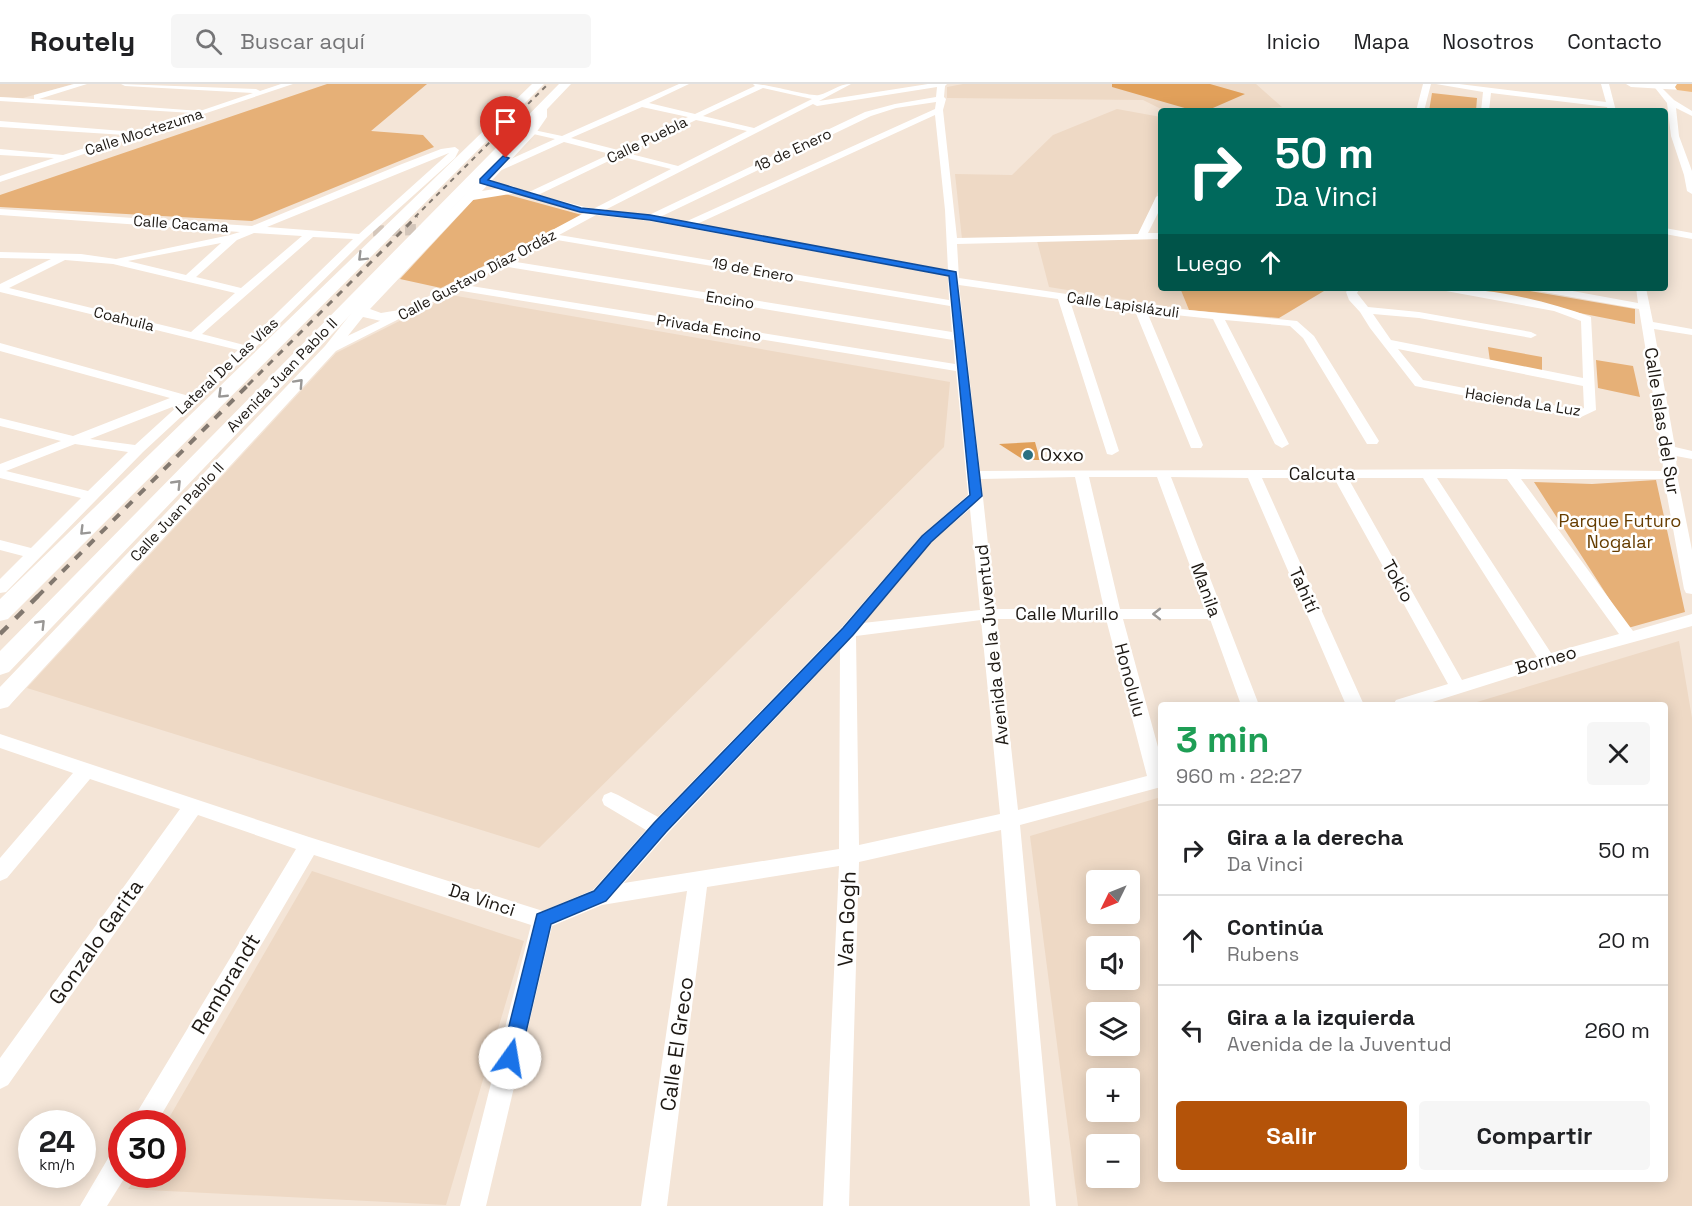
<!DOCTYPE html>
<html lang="es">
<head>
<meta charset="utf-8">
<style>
	:root { --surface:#fff; --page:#f6f6f6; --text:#202124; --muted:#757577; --line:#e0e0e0; --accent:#b45309 }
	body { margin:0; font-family:"Space Grotesk",sans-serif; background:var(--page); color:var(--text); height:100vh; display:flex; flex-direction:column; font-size:22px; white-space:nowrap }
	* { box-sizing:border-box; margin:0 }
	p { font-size:20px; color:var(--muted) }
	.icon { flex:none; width:33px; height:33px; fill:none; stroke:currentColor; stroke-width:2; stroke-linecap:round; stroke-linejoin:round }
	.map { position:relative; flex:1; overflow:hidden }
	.side { position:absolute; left:1158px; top:618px; width:510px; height:480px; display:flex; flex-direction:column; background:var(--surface); border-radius:6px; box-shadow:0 3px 15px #0003 }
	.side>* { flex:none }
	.banner { position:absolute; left:1158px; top:24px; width:510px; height:183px; border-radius:6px; box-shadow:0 3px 15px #0003; background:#00695c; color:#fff; overflow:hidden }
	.needle { width:39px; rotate:227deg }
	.controls { position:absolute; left:1086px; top:786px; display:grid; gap:12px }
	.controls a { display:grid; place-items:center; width:54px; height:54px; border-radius:6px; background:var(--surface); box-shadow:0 3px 15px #0003; font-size:30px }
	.speed { position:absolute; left:18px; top:1026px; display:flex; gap:12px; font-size:30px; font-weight:700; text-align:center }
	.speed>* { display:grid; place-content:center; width:78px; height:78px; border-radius:50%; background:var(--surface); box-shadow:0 3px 15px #0003; line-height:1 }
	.speed small { font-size:15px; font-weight:400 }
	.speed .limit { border:9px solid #d22; background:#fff; color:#111 }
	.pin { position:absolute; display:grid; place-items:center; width:51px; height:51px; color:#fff; margin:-62px -26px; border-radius:50% 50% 50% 0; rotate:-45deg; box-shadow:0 0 6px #0007 }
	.pin .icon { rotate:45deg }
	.me { position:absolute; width:66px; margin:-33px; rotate:13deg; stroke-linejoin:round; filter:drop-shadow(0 0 4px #0008) }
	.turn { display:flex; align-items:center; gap:21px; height:126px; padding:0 18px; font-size:27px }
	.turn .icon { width:78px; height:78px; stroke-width:2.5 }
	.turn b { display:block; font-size:42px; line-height:51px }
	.then { display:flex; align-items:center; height:57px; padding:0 18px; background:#0003; gap:12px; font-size:22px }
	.round { display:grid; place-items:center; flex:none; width:63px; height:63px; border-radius:6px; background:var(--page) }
	.headline { display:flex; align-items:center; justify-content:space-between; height:102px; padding:0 18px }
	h1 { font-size:36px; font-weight:600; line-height:45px; color:#1e9e55 }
	.cta { display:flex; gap:12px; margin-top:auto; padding:12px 18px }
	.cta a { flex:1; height:69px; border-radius:6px; background:var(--accent); color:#fff; font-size:24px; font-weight:600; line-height:69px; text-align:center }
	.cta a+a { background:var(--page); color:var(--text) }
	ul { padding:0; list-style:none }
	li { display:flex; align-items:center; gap:18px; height:90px; padding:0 18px; border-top:2px solid var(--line) }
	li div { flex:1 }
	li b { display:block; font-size:22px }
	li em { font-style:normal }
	header { display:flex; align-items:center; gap:36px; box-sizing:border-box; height:84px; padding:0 30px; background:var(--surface); border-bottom:2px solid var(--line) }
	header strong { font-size:28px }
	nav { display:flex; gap:33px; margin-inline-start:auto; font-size:21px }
	.search { width:420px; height:54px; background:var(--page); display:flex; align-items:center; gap:15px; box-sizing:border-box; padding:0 21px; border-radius:6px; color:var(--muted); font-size:22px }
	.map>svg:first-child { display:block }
	.built { fill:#eed9c5; fill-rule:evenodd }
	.green { fill:#e6b077 }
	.building { fill:#e1a05a }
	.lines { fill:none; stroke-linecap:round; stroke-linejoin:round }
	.minor-tunnel { stroke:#d4c6ba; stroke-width:11; stroke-dasharray:11 5; stroke-linecap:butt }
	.minor { fill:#fff; fill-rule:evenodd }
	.tertiary { fill:#fff; fill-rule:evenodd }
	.secondary { fill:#fff; fill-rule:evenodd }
	.trunk { fill:#efbc84; fill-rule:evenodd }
	.rail-far3 { stroke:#82786f; stroke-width:2; stroke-dasharray:5 5; stroke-linecap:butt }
	.rail-far2 { stroke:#82786f; stroke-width:3; stroke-dasharray:7 7; stroke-linecap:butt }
	.rail-far1 { stroke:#82786f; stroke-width:4; stroke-dasharray:9 9; stroke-linecap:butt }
	.rail { stroke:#82786f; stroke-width:4.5; stroke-dasharray:11 11; stroke-linecap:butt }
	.oneway { stroke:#999795 }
	.route { fill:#1a73e8; stroke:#114b97; stroke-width:1.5 }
	.poi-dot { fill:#2c7081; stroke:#fff; stroke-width:2 }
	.labels { text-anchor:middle; stroke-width:5; stroke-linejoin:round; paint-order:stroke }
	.far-street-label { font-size:15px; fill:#1d1813; stroke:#fff }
	.street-label { font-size:18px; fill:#1d1813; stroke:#fff }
	.poi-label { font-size:18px; fill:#1d1813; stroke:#fff; text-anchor:start }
	.park-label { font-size:18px; fill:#663d01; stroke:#fff }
	.near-street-label { font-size:21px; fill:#1d1813; stroke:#fff }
</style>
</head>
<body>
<header>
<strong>Routely</strong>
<div class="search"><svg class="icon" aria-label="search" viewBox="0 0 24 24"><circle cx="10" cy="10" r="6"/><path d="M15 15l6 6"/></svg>Buscar aquí</div>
<nav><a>Inicio</a><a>Mapa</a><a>Nosotros</a><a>Contacto</a></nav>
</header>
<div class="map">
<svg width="1692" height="1122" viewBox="0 0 1692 1122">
	<rect width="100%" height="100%" fill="#f4e5d7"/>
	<path class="built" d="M0,0H73L23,14L0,13Z
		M963,0H1256L1282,23L1227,27H1165L1143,16L947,14V3Z
		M1117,25L1161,33V100L1141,150L962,155L955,90L1012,91L1053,51Z
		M1159,154L1161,204H1180L1189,226L1049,203L1037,157Z
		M451,211L950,298L944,363L539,764L27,604L336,269Z
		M1679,557L1692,634V1122H1078L1030,752L1161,713V1095H1665V621H1467ZM1130,796V830H1096V796ZM1096,862H1130V896H1096ZM1130,928V962H1096V928ZM1130,994V1028H1096V994ZM1096,1060H1130V1094H1096Z
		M312,787L524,857L446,1121L128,1105L137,1091L172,1090V1040L166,1039Z"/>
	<path class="green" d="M327,0H427L371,47L423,51L434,63L252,137L0,123V111Z
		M1432,9L1477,14L1476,27H1429Z
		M498,108L582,131L441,204L400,195L476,113Z
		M1180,204H1329L1279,234L1189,226Z
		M1453,204H1513L1635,225V240Z
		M1488,263L1542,273V287L1490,277Z
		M1596,276L1633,282L1640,313L1598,304Z
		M1656,396L1685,528L1628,544L1534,398L1592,400Z"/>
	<path class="building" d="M1112,0H1210L1245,10L1206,27H1195L1112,3Z
		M1035,358L1040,376H1024L999,360Z"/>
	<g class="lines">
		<path class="minor-tunnel" d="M373,147L433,145"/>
		<path class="minor" d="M74,0H87L39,15L200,27L253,9L125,2L121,0L256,5L260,7L281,0H293L0,98V92L54,74L0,71V65L63,71L125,51L0,43V37L135,48L192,29L0,17V13L34,15V11Z
			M679,0H689L649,19L695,30L755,2L753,0C769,0 810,13 819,11C831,8 838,0 851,0L819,17L928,0H947L945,2L944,13L946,15L943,26L957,154L1138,150L1156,113L1161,110V123L1148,149H1161V155L957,160L959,194L1140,221L1297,237L1314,252L1379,357L1377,360H1367L1303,254L1290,242L1225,236L1289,360L1282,364L1275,360L1213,235L1147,228L1203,361L1201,364H1191L1135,227L1070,217L1119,367L1112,371L1107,370L1058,215L959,201L980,387L1510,385L1663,387L1662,366L1639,225L1538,207L1533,204H1556L1638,219L1636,204H1646L1653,238L1692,245V251L1654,245L1675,363L1692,367V375L1676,372L1677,391L1692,466V510L1686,509L1684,505L1664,395H1521L1633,547L1692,530V542L1550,581L1423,621H1393L1396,616L1448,600L1334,394H1262L1364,621H1346L1248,394L1171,393L1259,621H1241L1210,535H1123L1161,674V703L1020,741L1056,1122H1030L1001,746L859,778L849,1122H823L839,782L707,803L667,1122H641L687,807L602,821L552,842L486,1122H460L531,841L314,771L156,1040H130L296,765L198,731L8,1001L0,1005V974L180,725L90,695L7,794L0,797V774L73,689L0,664V650L309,753L543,827L593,806L646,746L604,721L602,716L604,711L611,708L618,711L658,733L842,543L921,452L968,411L956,287L456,206L334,268H326V262L401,227L584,129L478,97L483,94L529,108L610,70L564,58L495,89H489V85L555,55L529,49V45L562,52ZM937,3L936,13L895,20L865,28L649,131L605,126L813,20L817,22ZM763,4L812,15L754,44L703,32ZM936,18L935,25L685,138L660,133L871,32L896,24ZM642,23L688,33L618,66L571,54ZM935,31L945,126L948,186L697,140ZM696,36L747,47L678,82L627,69ZM619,72L671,85L593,125L538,111ZM596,131L650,137L948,192L949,216L559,151ZM551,155L950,222L952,248L510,177ZM502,182L953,256L955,280L465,201ZM1075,393L1104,525H995L981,395ZM1089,393H1157L1206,525H1120ZM1348,394H1423L1537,573L1462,596ZM1437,394L1507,395L1619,550L1551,569ZM970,425L980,526L863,539L931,458ZM997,535H1106L1147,692L1018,726ZM981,536L1000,730L859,761L856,552ZM840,566L839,765L624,799L667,750Z
			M1423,0H1431L1424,27H1416Z
			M1436,0H1459L1606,18L1601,0H1609L1616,27H1608L1607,23L1491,9L1489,27H1481L1483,8Z
			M1652,0H1658L1674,16L1692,27V32L1676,24L1679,52L1692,87V110L1687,107L1684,91L1671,52L1667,19Z
			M455,63L459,66L455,74L365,155L251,268L143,368L6,508L0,509V495L23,472L0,466V456L31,464L81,414L0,394V380L61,357L0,342V334L73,352L170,314L0,267V259L189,312L238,266L0,208V200L51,175L0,174V168L81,170L116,175L230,151L240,148L0,131V125L252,142L402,80L441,65ZM449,69L359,150L267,143ZM254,149L302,152L241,204L196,193L237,156ZM313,153L353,155L244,261L202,250ZM221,159L186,191L128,177ZM65,176L113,180L235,209L191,248L9,204ZM180,320L135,361L90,355ZM75,360L128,368L88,407L6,387Z
			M1665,144L1692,149V155L1665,150Z
			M1349,204H1360L1357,209L1368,223L1419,228L1531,248L1537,251L1531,254L1419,234L1373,230L1391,256L1583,294L1581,237L1554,227L1446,207L1441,204C1491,204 1544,216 1591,233L1596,326L1579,334L1415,302L1370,244L1360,228L1349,216L1346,208ZM1398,265L1583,302L1584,324L1578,326L1423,296Z
			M122,1063V1090H127L107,1122H80L113,1066Z"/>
		<path class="tertiary" d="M1626,0H1692V3L1682,6L1631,3Z
			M542,20L547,23V33L536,49L482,107L513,102L519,106L517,109L473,116L370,225L381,229L405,225L412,229L410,232L381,237L363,233L335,268L8,623L0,625V603L325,262L357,222L528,45L537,33V23Z"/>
		<path class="secondary" d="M532,0H544L8,535L0,537V515Z
			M559,0H571L9,588L0,591V567Z
			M6,601L15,603L19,610L9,622L0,624V603Z"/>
		<path class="trunk" d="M1677,0H1692V8L1677,6L1675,3Z"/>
		<path class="rail-far3" d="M415,133L548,0"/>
		<path class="rail-far2" d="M248,301L417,132"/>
		<path class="rail-far1" d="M37,513L250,299"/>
		<path class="rail" d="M0,550L38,512"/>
	</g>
	<defs><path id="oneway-chevron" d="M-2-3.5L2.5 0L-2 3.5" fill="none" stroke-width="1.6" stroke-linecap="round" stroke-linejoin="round" transform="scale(1.5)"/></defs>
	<g class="oneway">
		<use href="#oneway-chevron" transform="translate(362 173) rotate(135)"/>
		<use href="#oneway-chevron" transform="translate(299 299) rotate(-47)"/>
		<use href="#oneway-chevron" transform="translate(222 310) rotate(136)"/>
		<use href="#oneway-chevron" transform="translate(177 400) rotate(-46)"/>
		<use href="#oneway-chevron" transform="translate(84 447) rotate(135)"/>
		<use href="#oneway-chevron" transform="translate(1157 530) rotate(180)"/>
		<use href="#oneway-chevron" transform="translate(41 540) rotate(-46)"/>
	</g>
	<path class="route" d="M503,72L509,74L488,96L581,124L650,131L956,188L982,412L931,458L853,551L666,748L606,817L551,840L520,974L517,981L510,984L504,981L501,974L537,830L594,807L654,739L843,544L922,452L970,411L949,192L650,136L580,128L480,99V95Z"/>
	<circle class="poi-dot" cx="1028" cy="371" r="6"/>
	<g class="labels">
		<g class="far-street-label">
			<text transform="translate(144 48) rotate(-18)" y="5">Calle Moctezuma</text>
			<text transform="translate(647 56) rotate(-26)" y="5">Calle Puebla</text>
			<text transform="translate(793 66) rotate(-25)" y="5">18 de Enero</text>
			<text transform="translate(181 140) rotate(4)" y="5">Calle Cacama</text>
			<text transform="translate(753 186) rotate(10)" y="5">19 de Enero</text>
			<text transform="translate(477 191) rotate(-28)" y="5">Calle Gustavo Díaz Ordáz</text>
			<text transform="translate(730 216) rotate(9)" y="5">Encino</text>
			<text transform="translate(1123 221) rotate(8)" y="5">Calle Lapislázuli</text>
			<text transform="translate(124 235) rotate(14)" y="5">Coahuila</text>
			<text transform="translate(709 244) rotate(9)" y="5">Privada Encino</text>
			<text transform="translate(227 282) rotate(-43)" y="5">Lateral De Las Vías</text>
			<text transform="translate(282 291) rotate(-46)" y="5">Avenida Juan Pablo II</text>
			<text transform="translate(1523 318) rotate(9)" y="5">Hacienda La Luz</text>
			<text transform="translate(177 428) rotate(-47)" y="5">Calle Juan Pablo II</text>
		</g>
		<g class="street-label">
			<text transform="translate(1662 337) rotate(81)" y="6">Calle Islas del Sur</text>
			<text x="1322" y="396">Calcuta</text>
			<text transform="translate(1398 497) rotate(61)" y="6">Tokio</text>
			<text transform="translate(1206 506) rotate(70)" y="6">Manila</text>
			<text transform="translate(1304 506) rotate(66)" y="6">Tahití</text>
			<text x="1067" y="536">Calle Murillo</text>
			<text transform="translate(992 561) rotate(-96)" y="6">Avenida de la Juventud</text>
			<text transform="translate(1546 576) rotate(-16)" y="6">Borneo</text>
			<text transform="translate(1130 596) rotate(75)" y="6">Honolulu</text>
			<text transform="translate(482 816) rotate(18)" y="6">Da Vinci</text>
		</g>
		<g class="poi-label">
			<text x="1040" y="377">Oxxo</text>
		</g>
		<g class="park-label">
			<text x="1620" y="443">Parque Futuro<tspan x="1620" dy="21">Nogalar</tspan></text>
		</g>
		<g class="near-street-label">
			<text transform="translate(847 835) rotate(-88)" y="7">Van Gogh</text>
			<text transform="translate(96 858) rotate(-55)" y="7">Gonzalo Garita</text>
			<text transform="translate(226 900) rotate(-59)" y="7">Rembrandt</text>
			<text transform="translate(677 960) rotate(-82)" y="7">Calle El Greco</text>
		</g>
	</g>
</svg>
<div class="controls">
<a><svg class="needle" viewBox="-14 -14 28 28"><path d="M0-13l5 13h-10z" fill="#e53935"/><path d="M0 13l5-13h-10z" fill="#757577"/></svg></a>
<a><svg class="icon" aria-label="sound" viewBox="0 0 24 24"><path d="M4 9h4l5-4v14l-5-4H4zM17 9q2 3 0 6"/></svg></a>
<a><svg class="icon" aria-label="layers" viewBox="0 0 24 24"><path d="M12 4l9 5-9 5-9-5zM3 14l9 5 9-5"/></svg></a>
<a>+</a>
<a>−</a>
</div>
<div class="speed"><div>24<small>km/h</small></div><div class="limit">30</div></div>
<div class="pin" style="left:506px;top:74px;background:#d93025"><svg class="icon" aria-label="arrive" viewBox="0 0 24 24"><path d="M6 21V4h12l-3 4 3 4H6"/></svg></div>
<svg class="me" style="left:510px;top:974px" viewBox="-20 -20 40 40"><circle r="19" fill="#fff"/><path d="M0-13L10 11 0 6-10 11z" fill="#1a73e8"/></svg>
<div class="banner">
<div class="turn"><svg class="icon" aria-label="right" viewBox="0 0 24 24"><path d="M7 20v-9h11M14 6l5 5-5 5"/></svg><div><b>50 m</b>Da Vinci</div></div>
<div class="then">Luego<svg class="icon" aria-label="ahead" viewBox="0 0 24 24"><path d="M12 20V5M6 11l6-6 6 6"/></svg></div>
</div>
<section class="side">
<div class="headline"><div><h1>3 min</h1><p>960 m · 22:27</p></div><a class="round"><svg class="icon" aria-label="close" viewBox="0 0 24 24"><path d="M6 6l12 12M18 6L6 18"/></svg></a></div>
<ul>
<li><svg class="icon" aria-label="right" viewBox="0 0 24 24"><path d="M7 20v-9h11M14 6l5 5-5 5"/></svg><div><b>Gira a la derecha</b><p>Da Vinci</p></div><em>50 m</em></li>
<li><svg class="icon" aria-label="ahead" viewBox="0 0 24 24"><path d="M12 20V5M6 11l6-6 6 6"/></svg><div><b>Continúa</b><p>Rubens</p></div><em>20 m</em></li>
<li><svg class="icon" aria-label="left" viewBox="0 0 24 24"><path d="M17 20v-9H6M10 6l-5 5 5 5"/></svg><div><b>Gira a la izquierda</b><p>Avenida de la Juventud</p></div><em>260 m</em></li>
</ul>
<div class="cta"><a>Salir</a><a>Compartir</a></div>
</section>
</div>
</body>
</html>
